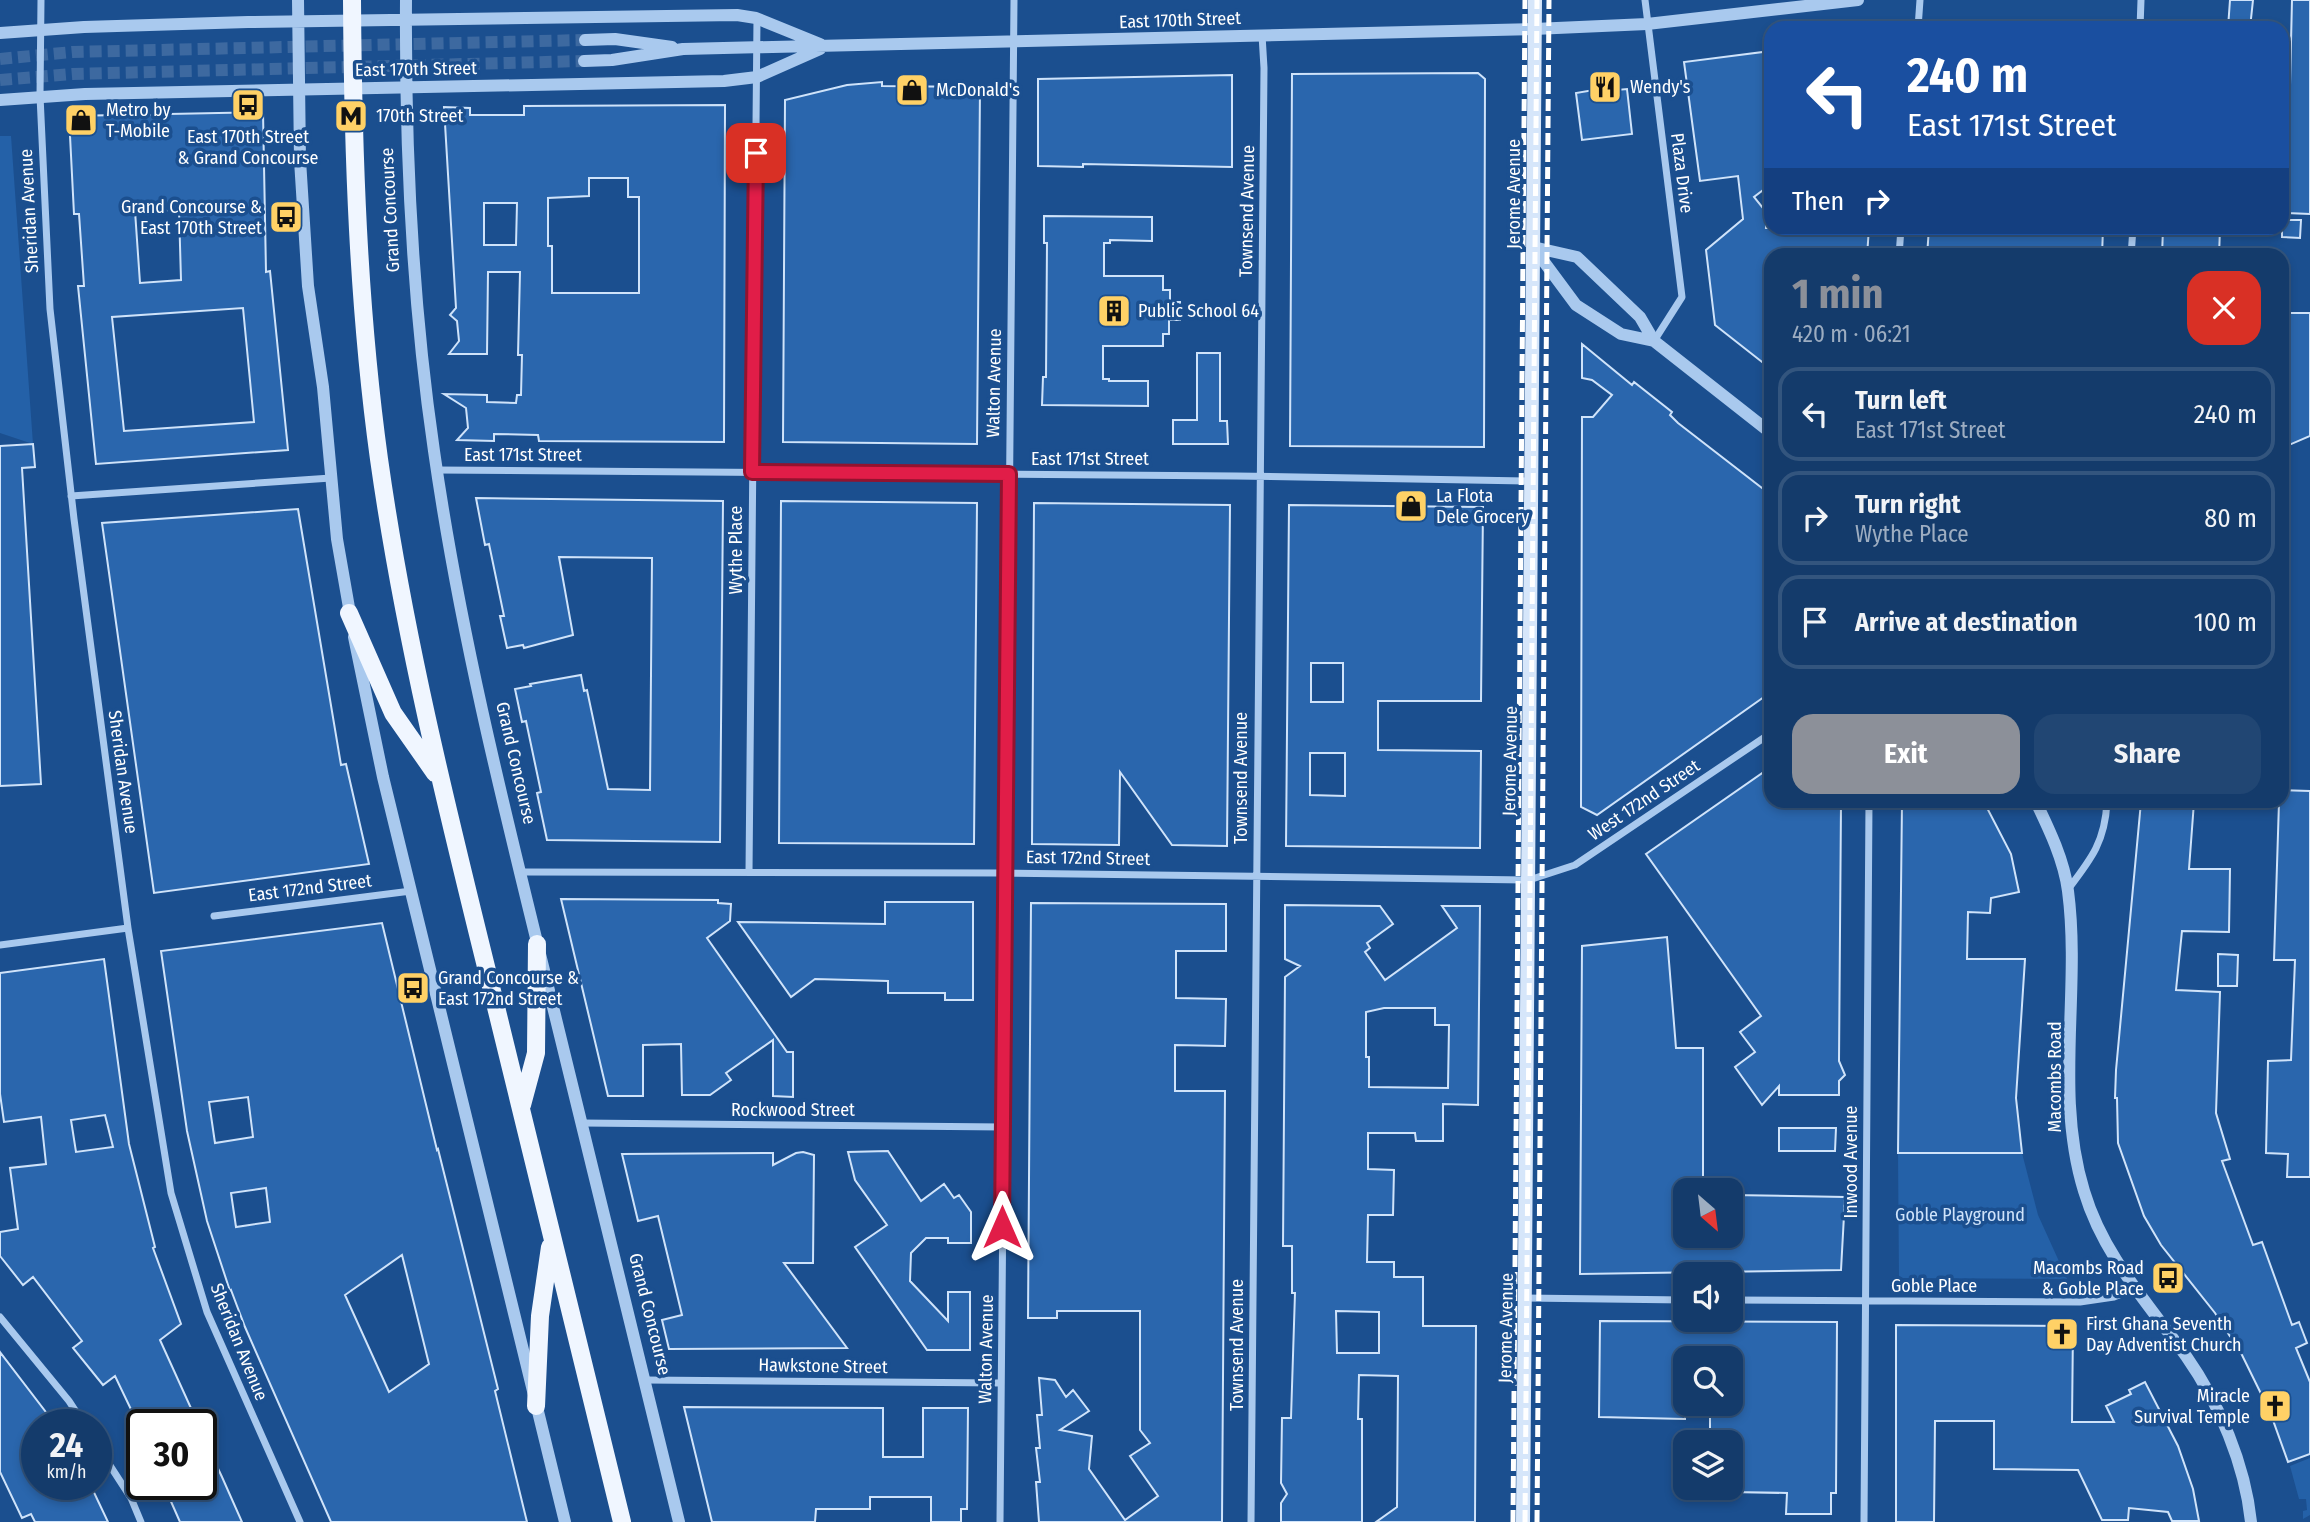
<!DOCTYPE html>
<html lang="en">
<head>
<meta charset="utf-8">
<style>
	:root { --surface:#143b6b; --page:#214673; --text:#f1f3f6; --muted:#9dadc1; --line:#33557e; --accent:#8c9099 }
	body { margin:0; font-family:"Fira Sans Condensed",sans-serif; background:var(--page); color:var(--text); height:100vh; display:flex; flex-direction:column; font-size:26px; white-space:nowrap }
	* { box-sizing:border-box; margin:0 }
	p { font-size:23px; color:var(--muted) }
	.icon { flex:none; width:38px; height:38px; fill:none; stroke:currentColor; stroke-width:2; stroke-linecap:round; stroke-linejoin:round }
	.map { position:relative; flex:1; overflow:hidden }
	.side { position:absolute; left:1764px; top:248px; width:525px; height:560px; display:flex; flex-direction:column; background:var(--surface); border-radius:21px; box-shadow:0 4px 10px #0003,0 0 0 2px var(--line) }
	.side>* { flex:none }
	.hud { position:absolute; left:1764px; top:21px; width:525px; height:214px; border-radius:21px; box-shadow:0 4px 10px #0003,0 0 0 2px var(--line); background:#1a4fa0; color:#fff; overflow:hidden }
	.needle { width:46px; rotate:152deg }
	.buttons { position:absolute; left:1673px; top:1178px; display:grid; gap:14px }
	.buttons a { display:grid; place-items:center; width:70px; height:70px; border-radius:14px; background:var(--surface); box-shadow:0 4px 10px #0003,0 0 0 2px var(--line); font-size:35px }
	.speed { position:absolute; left:21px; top:1409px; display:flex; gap:14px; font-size:35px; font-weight:700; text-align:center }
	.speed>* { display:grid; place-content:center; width:91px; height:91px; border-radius:50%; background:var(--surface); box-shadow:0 4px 10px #0003,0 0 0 2px var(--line); line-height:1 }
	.speed small { font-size:18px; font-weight:400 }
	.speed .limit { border:4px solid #111; border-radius:10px; background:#fff; color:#111 }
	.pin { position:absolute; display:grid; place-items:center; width:60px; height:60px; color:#fff; margin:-30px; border-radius:14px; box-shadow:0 4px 10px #0006 }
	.me { position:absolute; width:77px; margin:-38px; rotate:0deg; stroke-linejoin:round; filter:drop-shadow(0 0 5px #0008) }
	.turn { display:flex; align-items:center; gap:24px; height:147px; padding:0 28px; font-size:32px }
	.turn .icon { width:91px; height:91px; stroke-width:2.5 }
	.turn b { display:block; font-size:49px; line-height:60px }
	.then { display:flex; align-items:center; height:66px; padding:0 28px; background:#0003; gap:14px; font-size:26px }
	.round { display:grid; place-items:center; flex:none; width:74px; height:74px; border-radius:21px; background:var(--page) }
	.head { display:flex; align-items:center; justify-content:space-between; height:119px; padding:0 28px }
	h1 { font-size:42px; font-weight:700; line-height:52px; color:var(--accent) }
	.primary-button { display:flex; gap:14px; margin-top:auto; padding:14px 28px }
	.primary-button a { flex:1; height:80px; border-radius:21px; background:var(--accent); color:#fff; font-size:28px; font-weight:700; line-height:80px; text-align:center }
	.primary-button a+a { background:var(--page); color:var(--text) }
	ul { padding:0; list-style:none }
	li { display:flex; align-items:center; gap:21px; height:94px; margin:0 14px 10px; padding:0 14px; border:4px solid var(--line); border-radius:21px }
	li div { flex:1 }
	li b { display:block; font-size:26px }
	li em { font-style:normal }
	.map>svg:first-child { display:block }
	.green { fill:#2461a8 }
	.building { fill:#2a66ad; stroke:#cfe3fa; stroke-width:2; fill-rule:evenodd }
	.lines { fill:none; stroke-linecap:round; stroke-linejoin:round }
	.tertiary-tunnel { stroke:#3d69a0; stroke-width:12; stroke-dasharray:12 6; stroke-linecap:butt }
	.minor { stroke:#a9c9ee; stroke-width:7 }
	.tertiary { stroke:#a9c9ee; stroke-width:12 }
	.secondary { stroke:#d6e6fa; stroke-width:14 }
	.primary { stroke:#f0f6ff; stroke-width:18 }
	.rail { stroke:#fff; stroke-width:5; stroke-dasharray:12 5; stroke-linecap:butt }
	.route-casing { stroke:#92132f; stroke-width:18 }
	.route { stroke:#e11d48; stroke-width:12 }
	.labels { text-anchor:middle; stroke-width:7; stroke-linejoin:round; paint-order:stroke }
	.street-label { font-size:18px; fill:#fff; stroke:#1b4f8f }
	.poi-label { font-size:18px; fill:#fff; stroke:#1b4f8f; text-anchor:start }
	.park-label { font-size:18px; fill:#cfe3fa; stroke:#1b4f8f }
</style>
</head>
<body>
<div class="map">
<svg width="2310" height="1522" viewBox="0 0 2310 1522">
	<rect width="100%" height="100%" fill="#1b4f8f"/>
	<path class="green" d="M0,136H11L33,444L0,433Z
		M1898,1153H2022L2038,1215L2067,1279L1899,1278Z
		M2310,1458V1515L2303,1519V1511L2307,1510L2306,1499H2299L2290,1466Z"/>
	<path class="building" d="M2230,0H2253L2250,28H2228Z
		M2292,0H2310V214L2287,213Z
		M1771,51V184L1754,197L1767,213L1766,228H1869L1867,256H1771V369L1715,325L1706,250L1743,219L1738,176L1700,181L1684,62Z
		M1478,73L1485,79L1484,447L1290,446L1292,74Z
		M1232,75V167L1083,164V167L1038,166V79Z
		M1615,81L1617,90L1627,89L1632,134L1582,140L1576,93L1594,90L1593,83Z
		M882,82V86L980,87L977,444L783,442L785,100L847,85Z
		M725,105L724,442L539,441L538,435L494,434V441L457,440L468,428L466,408L444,394L487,395V402L516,403L517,395H521L522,355H518L520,272H488L487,354H449L459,341L457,321L450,315L456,308L444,107L470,108V115H524V106ZM589,178H628V197H639V293H552V246H548V198L589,196ZM484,203H517L516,245H484Z
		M263,112L266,272L270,271L288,450L96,464L78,286H84L79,214H74L69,116ZM179,210L181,280L140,283L135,211ZM243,308L254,422L124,431L112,317Z
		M1044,216L1152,217V241L1110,240V243H1104V276H1163V290H1170V302H1180V320H1169V334H1163V346H1103V379H1109V381H1148V406L1042,405L1043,377H1046L1047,243H1044Z
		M2282,220H2301L2300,238L2282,237Z
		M1929,228H2103L2102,256H1927Z
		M2163,228H2220L2219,256H2162Z
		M2288,313H2310V436L2282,448V407L2286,406Z
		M1582,344L1632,385L1634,382L1672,412L1670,415L1678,423L1771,495V692L1597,815L1581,807L1582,417H1593L1612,395L1592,380L1582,378Z
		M1197,353H1220V421H1227L1228,444H1173V420H1197Z
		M33,444L35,467L22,468L41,784L0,786V446Z
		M476,498L723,501L720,842L547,840L537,793L541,792L526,721L522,722L515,689L531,686L530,684L581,675L584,691L587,690L608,789L650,790L652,558L559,557L573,635L524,648L523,645L507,648L500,616H504L489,544L485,545Z
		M781,501L977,503L974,844L779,843Z
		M1034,503L1230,505L1227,846L1172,845L1120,772L1119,845L1032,844Z
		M1289,505L1483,507L1481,701H1378V750L1481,751L1480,848L1286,846ZM1311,663H1343V702H1311ZM1310,753H1345V796L1310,795Z
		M298,509L341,765L346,764L369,864L154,893L102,523Z
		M1771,767V802H1841L1839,1061L1845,1075L1839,1081V1095H1779V1086L1762,1105L1735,1067L1755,1052L1740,1032L1761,1016L1646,854Z
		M2282,790L2310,791V1177H2287L2288,1154L2266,1153L2268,1061L2291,1060L2295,960H2274L2279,802H2282Z
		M1902,802H1984L2011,854L2019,892L1991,898L1990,913L1968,912L1967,959H2025L2016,1098L2022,1153H1898Z
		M2141,802H2194L2189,869H2230L2229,932L2182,931L2176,990L2220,992L2216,1113L2230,1159L2222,1161L2253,1245L2262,1242L2292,1325L2299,1322L2307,1343L2296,1348L2310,1382V1454L2288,1462L2270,1412L2242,1355L2215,1313L2161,1245L2144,1216L2118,1143L2117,1098H2115L2116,1070Z
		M561,899L718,900V903L731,904L730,921L707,938L787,1052H793V1097L773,1096V1040L726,1073L731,1080L710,1095H682L681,1044L643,1045V1096H608Z
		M885,902H973V1000H945V993H888V981L815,979L791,997L738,922L885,924Z
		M1031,903L1226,904V951H1176V998L1226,999L1225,1046L1175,1045V1091H1225L1222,1522H1039L1036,1482H1040L1036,1448H1040L1037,1415H1042L1039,1378L1055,1380L1066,1397L1073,1390L1089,1411L1060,1430L1092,1436L1089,1469L1125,1520L1158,1496L1130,1456L1150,1443L1140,1430V1311H1057V1318H1028Z
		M1285,905L1380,906L1393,924L1367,943L1370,948L1365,952L1385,980L1457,928L1442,906H1480L1478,1105L1443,1104V1141H1416L1415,1133H1368V1169L1394,1170L1393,1215H1368L1367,1262H1394V1277H1423V1326H1476L1475,1522H1376L1397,1507L1398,1376L1359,1375L1358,1419H1362V1522H1281V1503L1287,1494L1281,1483L1282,1418H1291L1295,1293H1292V1246H1283L1285,977L1300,966L1285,959ZM1384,1008H1435V1025H1449L1448,1088L1369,1087V1057H1366V1012ZM1336,1311L1379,1312V1353H1337Z
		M382,923L437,1150L438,1149L498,1389L495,1391L527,1522H331L245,1327L231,1290L230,1291L207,1221L187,1131L161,951ZM248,1097L253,1137L215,1143L209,1102ZM266,1188L270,1222L236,1227L231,1193ZM402,1255L429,1364L389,1392L345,1295Z
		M1667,937L1676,1048H1703V1190H1685V1236H1731V1195L1845,1197L1841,1270L1580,1274L1582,946Z
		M2218,954L2238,955L2237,986H2218Z
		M104,959L129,1144L155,1247L153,1248L181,1324L160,1340L195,1417L178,1424H138L115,1376L103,1385L73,1348L82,1341L33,1277L23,1285L0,1256V1232L18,1229L10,1168L46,1164L41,1117L4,1122L0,1094V973ZM105,1115L113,1147L76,1152L71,1120Z
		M1779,1128H1836L1835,1151H1779Z
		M888,1151L921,1201L944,1184L954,1198L959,1195L971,1212V1243H948V1238H926L911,1253L910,1281L948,1321V1292H970V1350H927L855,1247L887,1225L855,1180L848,1152Z
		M803,1152L814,1155L813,1263H784L847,1348L669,1349L662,1320L682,1315L658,1216L638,1221L622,1154L773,1153V1165L796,1153Z
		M1600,1321L1837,1322L1836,1493H1831V1514H1786L1787,1493L1731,1492V1442H1710V1404H1731V1358H1685V1419L1599,1417Z
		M1896,1325L2073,1326L2072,1422H2114L2106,1406L2131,1394L2129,1390L2145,1382L2178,1446L2193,1489L2199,1521H2172L2168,1512L2129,1508L2128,1520H2102L2078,1470L1994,1469V1421H1935L1934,1522H1896Z
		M0,1352L55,1424H37V1484H90L108,1522H35L31,1514L22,1518L0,1472Z
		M684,1407L883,1408V1457H923V1408H968L967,1509H961V1522H931V1497H870V1509H816L815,1522H712Z
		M201,1432L222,1477L242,1522H180L169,1497L163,1484H201Z"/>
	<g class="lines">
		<path class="tertiary-tunnel" d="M0,59L72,52L585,40
			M0,80L72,74L584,61"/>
		<path class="minor" d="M41,0L40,96L50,309L74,519L128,928L171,1193L207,1312L300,1522
			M1645,0L1682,297L1654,341
			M1918,28L1920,0
			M2140,28L2141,0
			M1899,256L1901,228
			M2131,256L2133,228
			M436,470L1236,476L1532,481
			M71,496L331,478
			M520,872L1005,873L1529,880L1575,865L1771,733
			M749,872L757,18
			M2069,888C2092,858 2105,841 2107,802
			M214,916L411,891
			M0,945L128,928
			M582,1123L1003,1127
			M1525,1298L1685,1300
			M1731,1300L2080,1302L2114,1297L2134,1289
			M0,1317L69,1401L84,1424
			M645,1380L1001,1383
			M96,1444L131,1498L141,1522
			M1000,1522L1014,0
			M1251,1522L1264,68L1262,35
			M1864,1522L1869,802"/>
		<path class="tertiary" d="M298,0L300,160L308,286L323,387L337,539L351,619
			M406,0C405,151 412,301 434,451C461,641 509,828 555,1015C597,1184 638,1353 679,1522
			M0,33L84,27L248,22L737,15L756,18L820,44
			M585,40L615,39L672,47
			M584,61L612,60L683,49L1534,29L1647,24L1858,0
			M0,100L85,94L724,81L757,77L820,49
			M1654,341L1621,334L1576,305L1533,247L1577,257L1640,317L1654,341L1771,433
			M354,637L383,777L565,1522
			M2036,802C2049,829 2064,860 2068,891C2081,990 2054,1094 2084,1191C2103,1255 2147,1302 2186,1356C2219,1403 2245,1464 2251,1522"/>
		<path class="secondary" d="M1523,1522L1535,0"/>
		<path class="primary" d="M352,0C353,153 358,306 379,459C405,644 451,825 496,1007C539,1179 579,1351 622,1522
			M349,613L393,713L435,773
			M522,1105L536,1053L537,944
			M536,1406L540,1316L550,1247"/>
		<path class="rail" d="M1513,1522L1525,0
			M1525,1522L1537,0
			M1537,1522L1549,0"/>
	</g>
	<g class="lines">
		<defs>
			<path id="route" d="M756,153L752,472L1009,474L1002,1227"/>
		</defs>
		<use href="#route" class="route-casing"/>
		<use href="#route" class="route"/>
	</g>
	<defs>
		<symbol id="restaurant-square" viewBox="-11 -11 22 22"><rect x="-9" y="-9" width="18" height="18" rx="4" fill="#ffd166" stroke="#1b4f8f"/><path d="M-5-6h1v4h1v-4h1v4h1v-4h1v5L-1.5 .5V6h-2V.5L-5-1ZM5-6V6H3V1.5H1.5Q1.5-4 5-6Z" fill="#111"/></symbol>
		<symbol id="shop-square" viewBox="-11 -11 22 22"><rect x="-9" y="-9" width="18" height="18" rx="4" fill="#ffd166" stroke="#1b4f8f"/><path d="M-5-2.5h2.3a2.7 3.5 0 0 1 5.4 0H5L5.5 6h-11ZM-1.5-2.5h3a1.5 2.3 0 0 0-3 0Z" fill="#111"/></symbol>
		<symbol id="bus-square" viewBox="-11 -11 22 22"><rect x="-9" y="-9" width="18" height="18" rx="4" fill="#ffd166" stroke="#1b4f8f"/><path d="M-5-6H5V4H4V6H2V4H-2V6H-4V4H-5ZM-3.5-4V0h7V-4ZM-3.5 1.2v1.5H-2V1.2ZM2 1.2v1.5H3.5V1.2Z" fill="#111"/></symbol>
		<symbol id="metro-square" viewBox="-11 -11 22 22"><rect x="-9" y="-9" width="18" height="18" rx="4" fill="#ffd166" stroke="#1b4f8f"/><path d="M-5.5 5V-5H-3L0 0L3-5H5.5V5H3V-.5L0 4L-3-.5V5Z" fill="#111"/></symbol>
		<symbol id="building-square" viewBox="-11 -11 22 22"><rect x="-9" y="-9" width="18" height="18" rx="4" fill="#ffd166" stroke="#1b4f8f"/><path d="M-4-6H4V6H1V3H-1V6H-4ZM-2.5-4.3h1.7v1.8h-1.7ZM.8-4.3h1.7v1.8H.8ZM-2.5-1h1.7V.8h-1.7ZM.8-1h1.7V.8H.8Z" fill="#111"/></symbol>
		<symbol id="church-square" viewBox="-11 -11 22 22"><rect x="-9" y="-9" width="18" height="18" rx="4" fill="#ffd166" stroke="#1b4f8f"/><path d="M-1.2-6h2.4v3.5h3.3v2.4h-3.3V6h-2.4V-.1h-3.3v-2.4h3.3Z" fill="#111"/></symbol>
	</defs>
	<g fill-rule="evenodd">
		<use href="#restaurant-square" x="1586" y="68" width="38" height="38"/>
		<use href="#shop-square" x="893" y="71" width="38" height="38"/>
		<use href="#bus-square" x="229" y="86" width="38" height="38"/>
		<use href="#metro-square" x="332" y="97" width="38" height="38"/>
		<use href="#shop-square" x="62" y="101" width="38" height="38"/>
		<use href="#bus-square" x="267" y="198" width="38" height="38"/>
		<use href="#building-square" x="1095" y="292" width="38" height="38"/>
		<use href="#shop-square" x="1392" y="487" width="38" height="38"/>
		<use href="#bus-square" x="394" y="969" width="38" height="38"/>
		<use href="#bus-square" x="2149" y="1259" width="38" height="38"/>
		<use href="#church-square" x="2043" y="1315" width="38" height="38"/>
		<use href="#church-square" x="2256" y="1387" width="38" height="38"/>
	</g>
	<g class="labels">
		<g class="street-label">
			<text transform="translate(1180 20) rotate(-2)" y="6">East 170th Street</text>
			<text transform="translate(416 69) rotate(-1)" y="6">East 170th Street</text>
			<text transform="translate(1682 173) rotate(83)" y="6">Plaza Drive</text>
			<text transform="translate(1514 194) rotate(-90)" y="6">Jerome Avenue</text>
			<text transform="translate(390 210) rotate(-93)" y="6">Grand Concourse</text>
			<text transform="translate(29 211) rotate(-93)" y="6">Sheridan Avenue</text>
			<text transform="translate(1247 211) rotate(-89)" y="6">Townsend Avenue</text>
			<text transform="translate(994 383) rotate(-89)" y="6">Walton Avenue</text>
			<text x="523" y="461">East 171st Street</text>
			<text x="1090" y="465">East 171st Street</text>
			<text transform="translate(736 550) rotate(-90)" y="6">Wythe Place</text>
			<text transform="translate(1510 761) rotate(-89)" y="6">Jerome Avenue</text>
			<text transform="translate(516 763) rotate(77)" y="6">Grand Concourse</text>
			<text transform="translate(123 772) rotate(82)" y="6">Sheridan Avenue</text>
			<text transform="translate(1241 778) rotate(-90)" y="6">Townsend Avenue</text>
			<text transform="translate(1644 800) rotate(-34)" y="6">West 172nd Street</text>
			<text transform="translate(1088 858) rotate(1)" y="6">East 172nd Street</text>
			<text transform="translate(310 888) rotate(-7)" y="6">East 172nd Street</text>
			<text transform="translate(2055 1077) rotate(-90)" y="6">Macombs Road</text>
			<text x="793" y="1116">Rockwood Street</text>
			<text transform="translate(1851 1162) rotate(-90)" y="6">Inwood Avenue</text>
			<text x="1934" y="1292">Goble Place</text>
			<text transform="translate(650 1314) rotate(76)" y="6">Grand Concourse</text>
			<text transform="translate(1506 1328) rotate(-89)" y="6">Jerome Avenue</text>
			<text transform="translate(239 1342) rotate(68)" y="6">Sheridan Avenue</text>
			<text transform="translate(1237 1345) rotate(-90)" y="6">Townsend Avenue</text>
			<text transform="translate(986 1349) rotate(-89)" y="6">Walton Avenue</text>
			<text transform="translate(823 1366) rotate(1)" y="6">Hawkstone Street</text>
		</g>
		<g class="poi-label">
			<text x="1630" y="93">Wendy's</text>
			<text x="936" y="96">McDonald's</text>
			<text x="106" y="116">Metro by<tspan x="106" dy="21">T-Mobile</tspan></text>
			<text x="376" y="122">170th Street</text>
			<text x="248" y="143" text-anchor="middle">East 170th Street<tspan x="248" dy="21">&amp; Grand Concourse</tspan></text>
			<text x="262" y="213" text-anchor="end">Grand Concourse &amp;<tspan x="262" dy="21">East 170th Street</tspan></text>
			<text x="1138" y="317">Public School 64</text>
			<text x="1436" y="502">La Flota<tspan x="1436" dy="21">Dele Grocery</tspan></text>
			<text x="438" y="984">Grand Concourse &amp;<tspan x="438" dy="21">East 172nd Street</tspan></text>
			<text x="2144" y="1274" text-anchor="end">Macombs Road<tspan x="2144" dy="21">&amp; Goble Place</tspan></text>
			<text x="2086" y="1330">First Ghana Seventh<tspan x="2086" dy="21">Day Adventist Church</tspan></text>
			<text x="2250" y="1402" text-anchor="end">Miracle<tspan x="2250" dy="21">Survival Temple</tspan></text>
		</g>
		<g class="park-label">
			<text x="1960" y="1221">Goble Playground</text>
		</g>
	</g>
</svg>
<div class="buttons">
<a><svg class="needle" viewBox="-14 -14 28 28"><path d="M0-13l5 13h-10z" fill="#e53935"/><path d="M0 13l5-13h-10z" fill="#9dadc1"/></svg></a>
<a><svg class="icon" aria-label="sound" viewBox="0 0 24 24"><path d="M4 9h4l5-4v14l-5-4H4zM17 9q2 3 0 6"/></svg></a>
<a><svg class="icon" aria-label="search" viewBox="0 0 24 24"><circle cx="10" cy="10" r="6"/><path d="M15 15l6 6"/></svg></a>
<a><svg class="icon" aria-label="layers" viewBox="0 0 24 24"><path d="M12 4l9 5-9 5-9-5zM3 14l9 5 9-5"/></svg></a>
</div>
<div class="speed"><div>24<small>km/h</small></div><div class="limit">30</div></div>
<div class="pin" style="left:756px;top:153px;background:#d93025"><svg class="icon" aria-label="arrive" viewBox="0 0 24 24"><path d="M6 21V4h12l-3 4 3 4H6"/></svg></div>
<svg class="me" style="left:1002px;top:1227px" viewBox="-20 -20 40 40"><path d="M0-17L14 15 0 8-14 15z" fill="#e11d48" stroke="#fff" stroke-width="4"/></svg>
<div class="hud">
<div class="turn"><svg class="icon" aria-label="left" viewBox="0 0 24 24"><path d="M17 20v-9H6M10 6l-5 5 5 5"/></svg><div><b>240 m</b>East 171st Street</div></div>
<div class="then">Then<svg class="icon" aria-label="right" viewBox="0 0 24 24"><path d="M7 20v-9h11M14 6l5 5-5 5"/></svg></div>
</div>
<section class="side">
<div class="head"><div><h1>1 min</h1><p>420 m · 06:21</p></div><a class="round" style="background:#d93025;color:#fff"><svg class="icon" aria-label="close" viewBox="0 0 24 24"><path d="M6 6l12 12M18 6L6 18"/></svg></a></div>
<ul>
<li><svg class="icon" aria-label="left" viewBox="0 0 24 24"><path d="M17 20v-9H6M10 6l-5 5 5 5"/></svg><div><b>Turn left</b><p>East 171st Street</p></div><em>240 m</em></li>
<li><svg class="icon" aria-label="right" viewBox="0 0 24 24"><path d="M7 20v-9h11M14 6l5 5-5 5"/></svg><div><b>Turn right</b><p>Wythe Place</p></div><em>80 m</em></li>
<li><svg class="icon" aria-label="arrive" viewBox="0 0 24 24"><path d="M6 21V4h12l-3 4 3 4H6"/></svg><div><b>Arrive at destination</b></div><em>100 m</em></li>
</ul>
<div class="primary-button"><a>Exit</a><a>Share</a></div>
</section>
</div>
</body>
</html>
